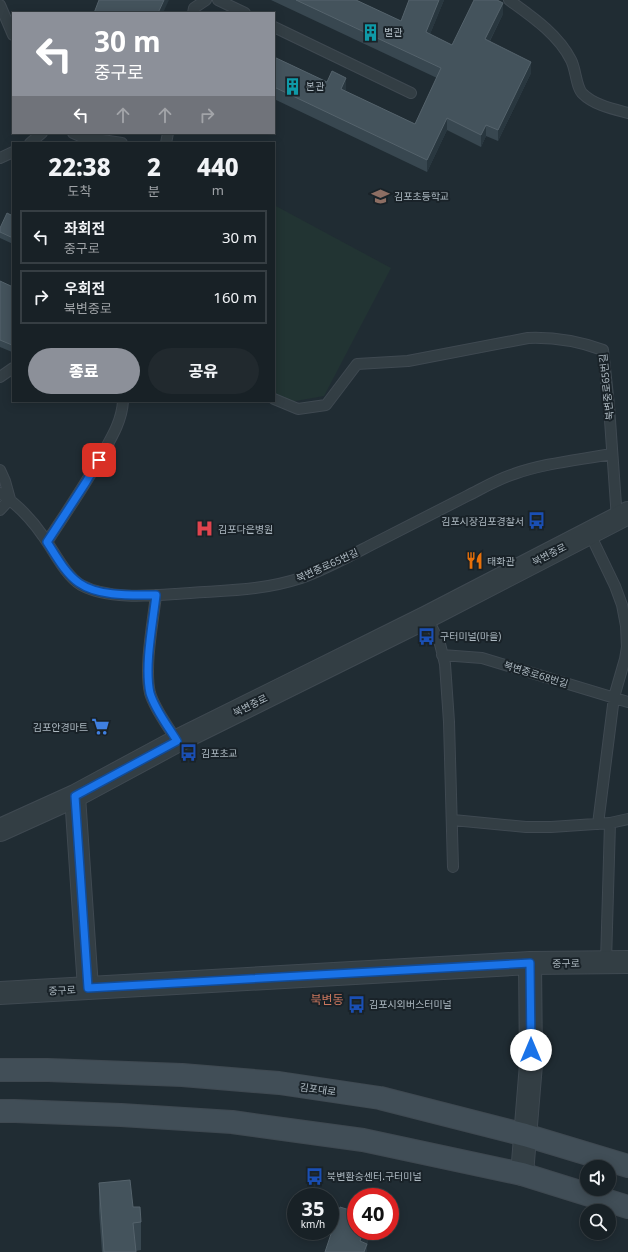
<!DOCTYPE html>
<html lang="ko">
<head>
<meta charset="utf-8">
<style>
	:root { --surface:#182126; --page:#21292e; --text:#f1f3f6; --muted:#9fa3a7; --line:#363e43; --accent:#8c9099 }
	body { margin:0; font-family:"Noto Sans","Noto Sans KR",sans-serif; background:var(--page); color:var(--text); height:100vh; display:flex; flex-direction:column; font-size:15px; white-space:nowrap }
	* { box-sizing:border-box; margin:0 }
	p { font-size:13px; color:var(--muted) }
	.icon { flex:none; width:22px; height:22px; fill:none; stroke:currentColor; stroke-width:2; stroke-linecap:round; stroke-linejoin:round }
	.map { position:relative; flex:1; overflow:hidden }
	.sheet { position:absolute; left:12px; top:142px; width:263px; height:260px; display:flex; flex-direction:column; background:var(--surface); border-radius:0px; box-shadow:0 2px 10px #0003,0 0 0 1px var(--line) }
	.sheet>* { flex:none }
	.guide { position:absolute; left:12px; top:12px; width:263px; height:122px; border-radius:0px; box-shadow:0 2px 10px #0003,0 0 0 1px var(--line); background:#8c9099; color:#fff; overflow:hidden }
	.fabs { position:absolute; left:580px; top:1160px; display:grid; gap:8px }
	.fabs a { display:grid; place-items:center; width:36px; height:36px; border-radius:50%; background:var(--surface); box-shadow:0 2px 10px #0003,0 0 0 1px var(--line); font-size:20px }
	.speed { position:absolute; left:287px; top:1188px; display:flex; gap:8px; font-size:20px; font-weight:700; text-align:center }
	.speed>* { display:grid; place-content:center; width:52px; height:52px; border-radius:50%; background:var(--surface); box-shadow:0 2px 10px #0003,0 0 0 1px var(--line); line-height:1 }
	.speed small { font-size:10px; font-weight:400 }
	.speed .limit { border:6px solid #d22; background:#fff; color:#111 }
	.pin { position:absolute; display:grid; place-items:center; width:34px; height:34px; color:#fff; margin:-17px; border-radius:8px; box-shadow:0 2px 6px #0006 }
	.me { position:absolute; width:44px; margin:-22px; rotate:0deg; stroke-linejoin:round; filter:drop-shadow(0 0 3px #0008) }
	.turn { display:flex; align-items:center; gap:14px; height:84px; padding:0 16px; font-size:18px }
	.turn .icon { width:52px; height:52px; stroke-width:2.5 }
	.turn b { display:block; font-size:28px; line-height:34px }
	.lanes { display:flex; align-items:center; height:38px; padding:0 16px; background:#0003; justify-content:center; gap:20px; direction:ltr }
	.lanes .off { opacity:.35 }
	.eta { display:flex; justify-content:space-evenly; align-items:center; height:68px; text-align:center }
	.eta b { font-size:24px; font-weight:800; line-height:28px }
	.action { display:flex; gap:8px; margin-top:auto; padding:8px 16px }
	.action a { flex:1; height:46px; border-radius:24px; background:var(--accent); color:#fff; font-size:16px; font-weight:800; line-height:46px; text-align:center }
	.action a+a { background:var(--page); color:var(--text) }
	ul { padding:0; list-style:none }
	li { display:flex; align-items:center; gap:12px; height:54px; margin:0 8px 6px; padding:0 8px; border:2px solid var(--line); border-radius:0px }
	li div { flex:1 }
	li b { display:block; font-size:15px }
	li em { font-style:normal }
	.map>svg:first-child { display:block }
	.green { fill:#223433 }
	.lines { fill:none; stroke-linecap:round; stroke-linejoin:round }
	.service-casing { stroke:#3f4951; stroke-width:12 }
	.minor-casing { stroke:#3f4951; stroke-width:22 }
	.tertiary-casing { stroke:#3f4951; stroke-width:24 }
	.secondary-casing { stroke:#3f4951; stroke-width:24 }
	.service { stroke:#333e44; stroke-width:10 }
	.minor { stroke:#333e44; stroke-width:20 }
	.tertiary { stroke:#333e44; stroke-width:22 }
	.secondary { stroke:#414e57; stroke-width:22 }
	.wall { fill:#384750 }
	.shaded-wall { fill:#29373f }
	.building { fill:#44535c; stroke:#55636c }
	.route-casing { stroke:#114b97; stroke-width:10 }
	.route { stroke:#1a73e8; stroke-width:7 }
	.labels { text-anchor:middle; stroke-width:4; stroke-linejoin:round; paint-order:stroke }
	.poi-label { font-size:10px; fill:#adb9c1; stroke:#192228; text-anchor:start }
	.street-label { font-size:10px; fill:#adb9c1; stroke:#192228 }
	.quarter-label { font-size:12px; fill:#cb775e; stroke:#192228 }
</style>
</head>
<body>
<div class="map">
<svg width="628" height="1252" viewBox="0 0 628 1252">
	<rect width="100%" height="100%" fill="#202c33"/>
	<path class="green" d="M274,205L391,268L324,396L290,402L274,393Z"/>
	<g class="lines">
		<defs>
			<path id="service" d="M218,0L245,13
				M509,0C531,16 558,34 571,60C576,69 576,88 583,94C594,105 613,109 628,113
				M0,5L13,35
				M193,13L194,8L206,0
				M274,27L411,93
				M73,133L82,137L122,143
				M30,143L42,133
				M166,143L168,133
				M0,158L13,152
				M0,377L13,368
				M274,399L298,409L326,405L357,364L408,361L528,338C554,337 578,341 603,350L609,406L617,519
				M0,470L5,481L10,499L0,510
				M0,493C17,504 32,520 43,536C54,551 65,575 81,585C107,599 147,596 176,594C220,590 258,592 301,578C324,570 348,557 369,546C402,529 435,512 467,496C483,488 498,479 514,474C545,463 579,460 611,454
				M589,532L615,586L622,605L626,626L627,647L625,659L614,697L598,824
				M47,542C65,514 84,487 100,458C110,440 122,422 123,401
				M156,595C153,622 144,667 150,693C155,710 168,726 177,741
				M427,617L440,644L445,664L449,722L453,867
				M442,655L482,658L628,702
				M453,820L526,827H551L610,823
				M606,962L610,823L628,819"/>
			<path id="minor" d="M75,796L88,988"/>
			<path id="tertiary" d="M0,830L75,796L177,741L427,617L628,513
				M0,993L530,963L628,962
				M522,1174L531,1064L530,963"/>
			<path id="secondary" d="M0,1070H48L182,1075L279,1083L380,1098L525,1135L628,1166
				M0,1111H15L121,1115L232,1122L363,1140L522,1174L628,1207"/>
		</defs>
		<use href="#service" class="service-casing"/>
		<use href="#minor" class="minor-casing"/>
		<use href="#tertiary" class="tertiary-casing"/>
		<use href="#secondary" class="secondary-casing"/>
		<use href="#service" class="service"/>
		<use href="#minor" class="minor"/>
		<use href="#tertiary" class="tertiary"/>
		<use href="#secondary" class="secondary"/>
	</g>
	<path class="wall" d="M271,0H356L401,21L409,0H444L430,34L452,45L503,14L490,41L531,73L498,141L486,136L481,147L447,130L427,172L274,99V57L327,82L346,89L345,91L415,124L437,78Z
		M13,216V244L0,238V228Z
		M0,281L13,287V350L12,352L0,347Z
		M99,1183L133,1207L141,1222V1250L135,1251L136,1252H102L99,1211Z"/>
	<path class="shaded-wall" d="M164,0H169L163,13H158Z
		M439,0H444L426,44V32Z
		M503,3V14L485,50V39Z
		M531,62V73L498,141V130Z
		M346,78V89L341,100V89Z
		M447,118V130L427,172V160Z
		M486,125V136L481,147V135Z
		M363,1231H368V1244L367,1247V1252H360V1241Z"/>
	<path class="building" d="M99,0H164L158,13H94Z
		M296,0H356L401,21L409,0H439L426,32L452,45L474,0H497L503,3L485,39L531,62L498,130L486,125L481,135L447,118L427,160L274,87V57L327,82L332,71L346,78L341,89L415,124L441,68Z
		M7,213L13,216V238L0,232V228Z
		M0,281L13,287V344L12,345L0,340Z
		M130,1180L133,1207H140L141,1222L133,1223L136,1252H104L99,1183Z
		M340,1207L356,1212V1231H363L360,1241L367,1244L364,1252H325Z"/>
	<g class="lines">
		<defs>
			<path id="route" d="M99,460L86,482L47,542C56,556 65,573 79,583C99,597 133,595 156,595C153,622 144,666 150,693C155,710 168,726 177,741L75,796L88,988L530,963L531,1050"/>
		</defs>
		<use href="#route" class="route-casing"/>
		<use href="#route" class="route"/>
	</g>
	<defs>
		<symbol id="building-bare" viewBox="-9 -9 18 18"><path d="M-4-6H4V6H1V3H-1V6H-4ZM-2.5-4.3h1.7v1.8h-1.7ZM.8-4.3h1.7v1.8H.8ZM-2.5-1h1.7V.8h-1.7ZM.8-1h1.7V.8H.8Z" fill="#0f9aa8" stroke="#192228" stroke-width="2.5" paint-order="stroke"/></symbol>
		<symbol id="school-bare" viewBox="-9 -9 18 18"><path d="M0-5L7-2L0 1L-7-2ZM-4 1L0 2.5L4 1V4Q0 6-4 4Z" fill="#8d6e63" stroke="#192228" stroke-width="2.5" paint-order="stroke"/></symbol>
		<symbol id="bus-bare" viewBox="-9 -9 18 18"><path d="M-5-6H5V4H4V6H2V4H-2V6H-4V4H-5ZM-3.5-4V0h7V-4ZM-3.5 1.2v1.5H-2V1.2ZM2 1.2v1.5H3.5V1.2Z" fill="#1a4fb4" stroke="#192228" stroke-width="2.5" paint-order="stroke"/></symbol>
		<symbol id="hospital-bare" viewBox="-9 -9 18 18"><path d="M-5-5h3v3.5h4V-5h3V5h-3V1.5h-4V5h-3Z" fill="#e0444e" stroke="#192228" stroke-width="2.5" paint-order="stroke"/></symbol>
		<symbol id="restaurant-bare" viewBox="-9 -9 18 18"><path d="M-5-6h1v4h1v-4h1v4h1v-4h1v5L-1.5 .5V6h-2V.5L-5-1ZM5-6V6H3V1.5H1.5Q1.5-4 5-6Z" fill="#e8710a" stroke="#192228" stroke-width="2.5" paint-order="stroke"/></symbol>
		<symbol id="supermarket-bare" viewBox="-9 -9 18 18"><path d="M-6-5.5h2.5l.6 2H6L4.5 2H-2.5L-4.4-4H-6ZM-1.5 3.2a1.3 1.3 0 1 0 .1 0ZM3 3.2a1.3 1.3 0 1 0 .1 0Z" fill="#3f7fe0" stroke="#192228" stroke-width="2.5" paint-order="stroke"/></symbol>
	</defs>
	<g fill-rule="evenodd">
		<use href="#building-bare" x="358" y="20" width="25" height="25"/>
		<use href="#building-bare" x="280" y="74" width="25" height="25"/>
		<use href="#school-bare" x="368" y="184" width="25" height="25"/>
		<use href="#bus-bare" x="524" y="508" width="25" height="25"/>
		<use href="#hospital-bare" x="192" y="516" width="25" height="25"/>
		<use href="#restaurant-bare" x="462" y="548" width="25" height="25"/>
		<use href="#bus-bare" x="414" y="624" width="25" height="25"/>
		<use href="#supermarket-bare" x="88" y="714" width="25" height="25"/>
		<use href="#bus-bare" x="176" y="740" width="25" height="25"/>
		<use href="#bus-bare" x="344" y="992" width="25" height="25"/>
		<use href="#bus-bare" x="302" y="1164" width="25" height="25"/>
	</g>
	<g class="labels">
		<g class="poi-label">
			<text x="384" y="36">별관</text>
			<text x="306" y="90">본관</text>
			<text x="394" y="200">김포초등학교</text>
			<text x="524" y="525" text-anchor="end">김포시장김포경찰서</text>
			<text x="218" y="533">김포다은병원</text>
			<text x="487" y="565">태화관</text>
			<text x="440" y="640">구터미널(마을)</text>
			<text x="88" y="731" text-anchor="end">김포안경마트</text>
			<text x="201" y="757">김포초교</text>
			<text x="369" y="1008">김포시외버스터미널</text>
			<text x="327" y="1180">북변환승센터.구터미널</text>
		</g>
		<g class="street-label">
			<text transform="translate(606 387) rotate(-96)" y="4">북변중로65번길</text>
			<text transform="translate(549 554) rotate(-27)" y="4">북변중로</text>
			<text transform="translate(327 565) rotate(-24)" y="4">북변중로65번길</text>
			<text transform="translate(536 674) rotate(17)" y="4">북변중로68번길</text>
			<text transform="translate(250 705) rotate(-26)" y="4">북변중로</text>
			<text transform="translate(566 963) rotate(-1)" y="4">중구로</text>
			<text transform="translate(62 990) rotate(-3)" y="4">중구로</text>
			<text transform="translate(318 1089) rotate(8)" y="4">김포대로</text>
		</g>
		<g class="quarter-label">
			<text x="327" y="1004">북변동</text>
		</g>
	</g>
</svg>
<div class="fabs">
<a><svg class="icon" aria-label="sound" viewBox="0 0 24 24"><path d="M4 9h4l5-4v14l-5-4H4zM17 9q2 3 0 6"/></svg></a>
<a><svg class="icon" aria-label="search" viewBox="0 0 24 24"><circle cx="10" cy="10" r="6"/><path d="M15 15l6 6"/></svg></a>
</div>
<div class="speed"><div>35<small>km/h</small></div><div class="limit">40</div></div>
<div class="pin" style="left:99px;top:460px;background:#d93025"><svg class="icon" aria-label="arrive" viewBox="0 0 24 24"><path d="M6 21V4h12l-3 4 3 4H6"/></svg></div>
<svg class="me" style="left:531px;top:1050px" viewBox="-20 -20 40 40"><circle r="19" fill="#fff"/><path d="M0-13L10 11 0 6-10 11z" fill="#1a73e8"/></svg>
<div class="guide">
<div class="turn"><svg class="icon" aria-label="left" viewBox="0 0 24 24"><path d="M17 20v-9H6M10 6l-5 5 5 5"/></svg><div><b>30 m</b>중구로</div></div>
<div class="lanes"><svg class="icon" aria-label="left" viewBox="0 0 24 24"><path d="M17 20v-9H6M10 6l-5 5 5 5"/></svg><svg class="icon off" aria-label="ahead" viewBox="0 0 24 24"><path d="M12 20V5M6 11l6-6 6 6"/></svg><svg class="icon off" aria-label="ahead" viewBox="0 0 24 24"><path d="M12 20V5M6 11l6-6 6 6"/></svg><svg class="icon off" aria-label="right" viewBox="0 0 24 24"><path d="M7 20v-9h11M14 6l5 5-5 5"/></svg></div>
</div>
<section class="sheet">
<div class="eta">
<div><b>22:38</b><p>도착</p></div>
<div><b>2</b><p>분</p></div>
<div><b>440</b><p>m</p></div>
</div>
<ul>
<li><svg class="icon" aria-label="left" viewBox="0 0 24 24"><path d="M17 20v-9H6M10 6l-5 5 5 5"/></svg><div><b>좌회전</b><p>중구로</p></div><em>30 m</em></li>
<li><svg class="icon" aria-label="right" viewBox="0 0 24 24"><path d="M7 20v-9h11M14 6l5 5-5 5"/></svg><div><b>우회전</b><p>북변중로</p></div><em>160 m</em></li>
</ul>
<div class="action"><a>종료</a><a>공유</a></div>
</section>
</div>
</body>
</html>
